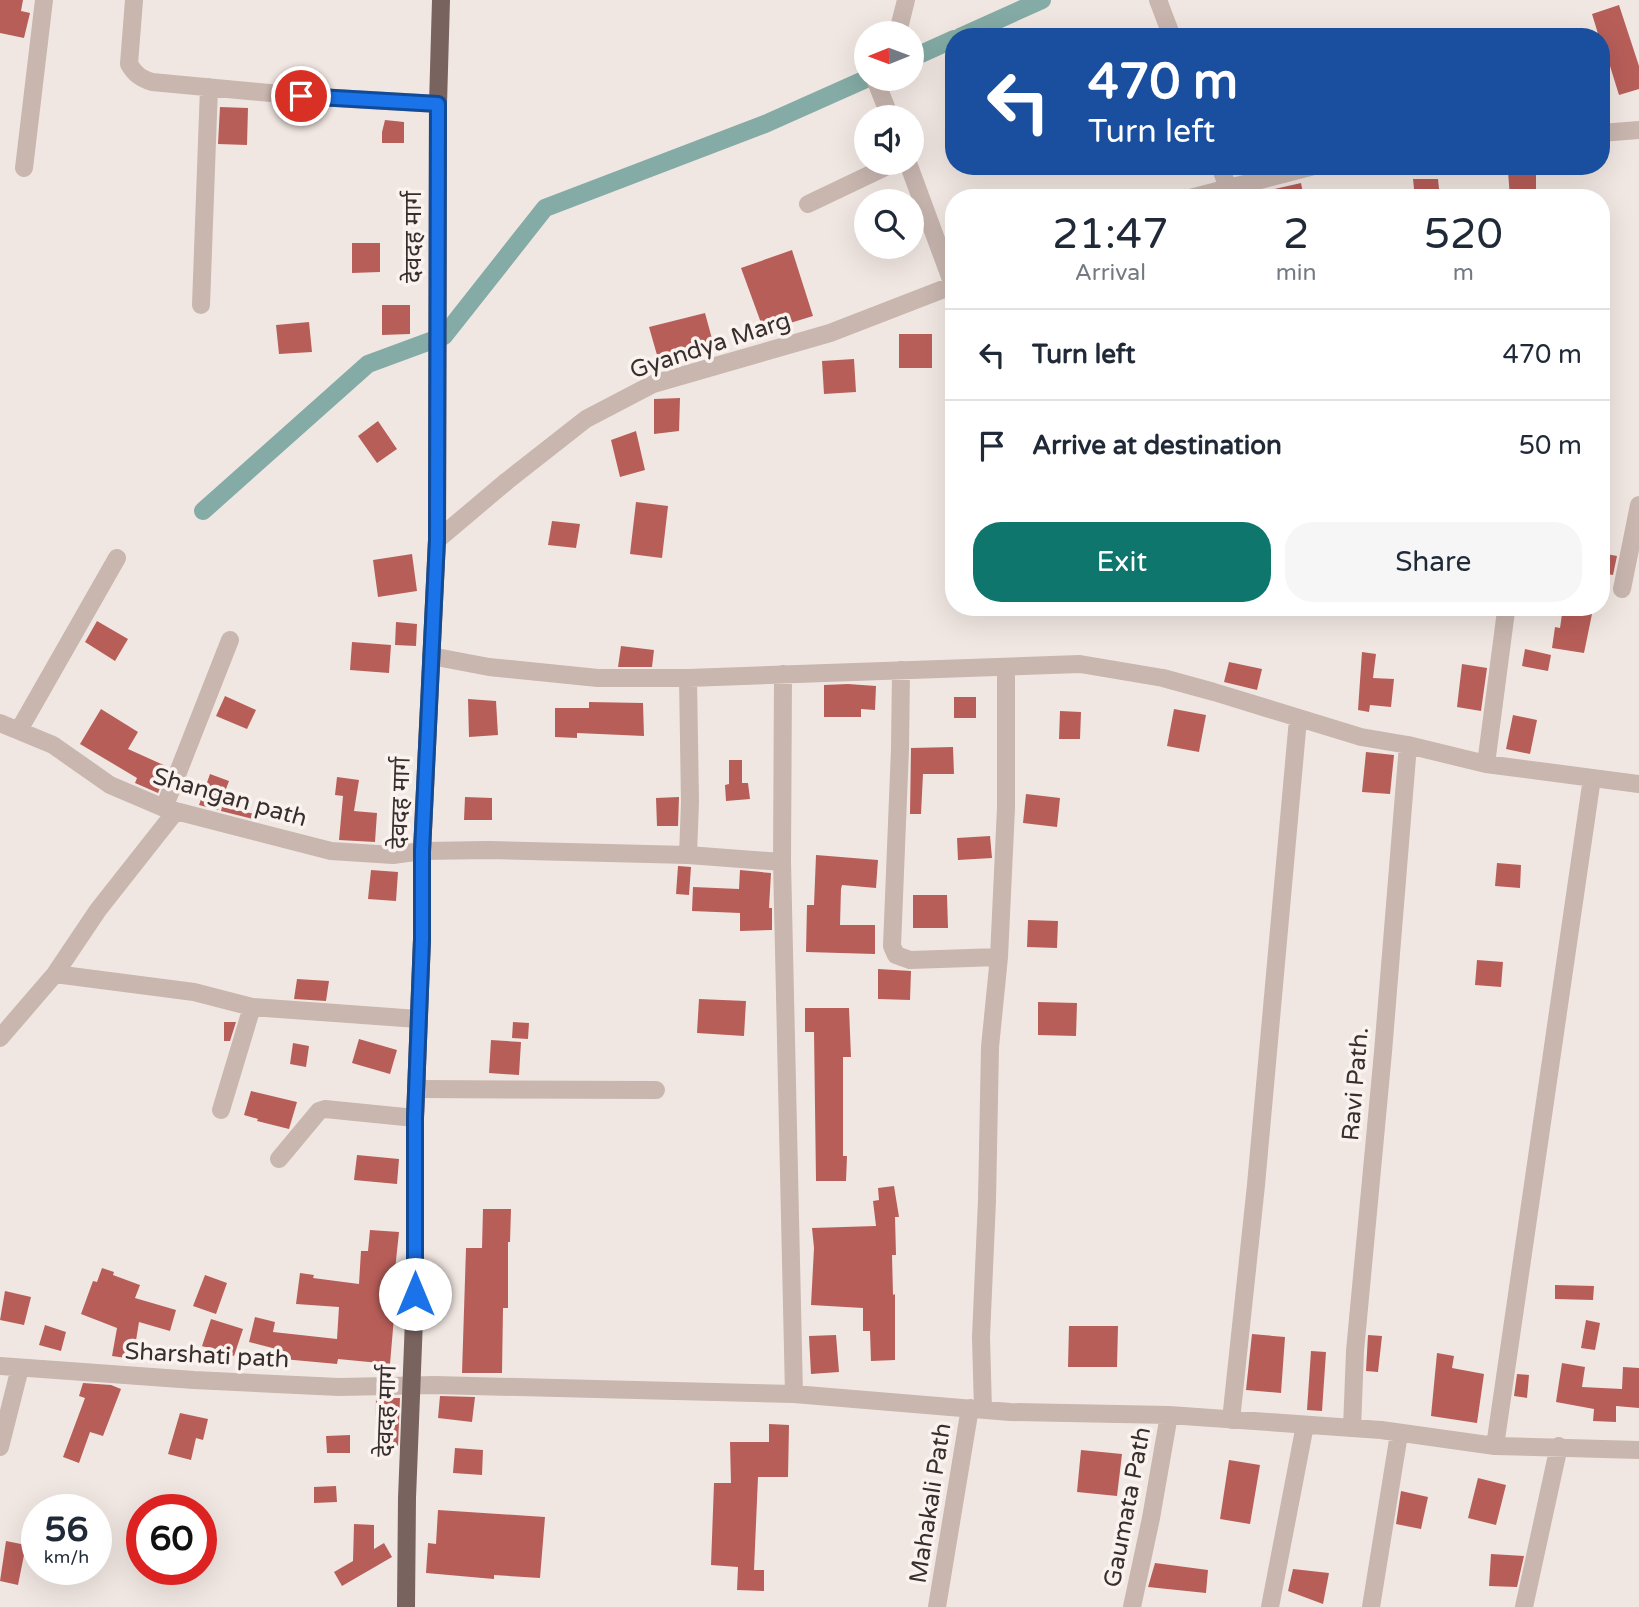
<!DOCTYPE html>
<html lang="en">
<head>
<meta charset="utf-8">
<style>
	:root { --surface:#fff; --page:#f6f6f7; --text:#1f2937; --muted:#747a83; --line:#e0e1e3; --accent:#0f766e }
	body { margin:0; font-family:"Varela Round","Noto Sans Devanagari",sans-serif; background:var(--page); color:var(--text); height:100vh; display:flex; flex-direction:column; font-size:26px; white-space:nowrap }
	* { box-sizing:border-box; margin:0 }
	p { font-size:23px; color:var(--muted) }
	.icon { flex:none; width:38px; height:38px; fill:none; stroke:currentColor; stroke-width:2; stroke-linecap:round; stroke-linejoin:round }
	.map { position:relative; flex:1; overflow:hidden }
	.panel { position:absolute; left:945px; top:189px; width:665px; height:427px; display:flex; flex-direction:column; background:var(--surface); border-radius:28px; box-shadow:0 7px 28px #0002 }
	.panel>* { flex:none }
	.hud { position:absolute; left:945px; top:28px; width:665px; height:147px; border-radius:28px; box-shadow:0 7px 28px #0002; background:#1a4fa0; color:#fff; overflow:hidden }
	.needle { width:46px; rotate:269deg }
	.tools { position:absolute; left:854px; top:21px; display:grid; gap:14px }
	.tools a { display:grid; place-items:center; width:70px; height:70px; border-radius:50%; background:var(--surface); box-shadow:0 7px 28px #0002; font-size:35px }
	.speed { position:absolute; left:21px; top:1494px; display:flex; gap:14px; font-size:35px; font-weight:700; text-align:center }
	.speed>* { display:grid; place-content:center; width:91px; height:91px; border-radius:50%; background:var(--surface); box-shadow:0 7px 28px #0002; line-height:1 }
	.speed small { font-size:18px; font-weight:400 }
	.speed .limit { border:10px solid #d22; background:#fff; color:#111 }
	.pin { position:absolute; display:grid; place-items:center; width:60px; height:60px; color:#fff; margin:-30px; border:4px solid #fff; border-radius:50%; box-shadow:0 2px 7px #0007 }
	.me { position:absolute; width:77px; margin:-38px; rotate:0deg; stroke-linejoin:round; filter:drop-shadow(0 0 5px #0008) }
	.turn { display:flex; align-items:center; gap:24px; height:147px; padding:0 28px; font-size:32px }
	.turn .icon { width:91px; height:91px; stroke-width:2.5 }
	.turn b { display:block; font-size:49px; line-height:60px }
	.eta { display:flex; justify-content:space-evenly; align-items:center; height:119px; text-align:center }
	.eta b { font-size:42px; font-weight:600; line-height:49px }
	.action { display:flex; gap:14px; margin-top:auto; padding:14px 28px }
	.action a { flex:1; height:80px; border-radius:28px; background:var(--accent); color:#fff; font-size:28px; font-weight:600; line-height:80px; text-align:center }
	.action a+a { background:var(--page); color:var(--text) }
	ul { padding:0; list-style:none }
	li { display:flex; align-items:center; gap:21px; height:91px; padding:0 28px; border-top:2px solid var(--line) }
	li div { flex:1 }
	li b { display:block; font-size:26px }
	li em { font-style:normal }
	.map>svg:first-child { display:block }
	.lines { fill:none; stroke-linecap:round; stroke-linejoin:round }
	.canal { stroke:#84aba5; stroke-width:18 }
	.building { fill:#b85e59 }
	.minor { stroke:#c8b6af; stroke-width:18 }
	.major { stroke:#78635f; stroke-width:18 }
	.route-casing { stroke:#114b97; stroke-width:18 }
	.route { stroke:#1a73e8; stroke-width:12 }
	.labels { text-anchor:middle; stroke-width:7; stroke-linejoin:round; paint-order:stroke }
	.street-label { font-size:24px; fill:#382e2c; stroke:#f9f2ee }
</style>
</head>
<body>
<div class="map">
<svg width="1639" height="1607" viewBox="0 0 1639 1607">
	<rect width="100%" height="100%" fill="#f1e7e2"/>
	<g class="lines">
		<path class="canal" d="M960,37L1042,0
			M912,58L954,39
			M203,511L368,364L444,336L545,208L765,124L866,79"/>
	</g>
	<path class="building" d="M0,0H23L21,11L30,13L24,38L0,33Z
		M1619,5L1639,66V89L1619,95L1601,37H1599L1592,14Z
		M220,107L248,108L247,145L218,144Z
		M385,120L404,122V143H382V132Z
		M1536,170V198H1510L1508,171Z
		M1413,179H1438L1440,198H1415Z
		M1301,183L1304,198H1257L1256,193Z
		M352,243H380V272L352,273Z
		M792,250L813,316L764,331L741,268Z
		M382,305H410V334L382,335Z
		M705,313L714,346L659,362L649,327Z
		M309,322L312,352L279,354L276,325Z
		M899,334H932V368H899Z
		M854,359L856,392L824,394L822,361Z
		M680,398L679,431L654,434V399Z
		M378,421L397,449L377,463L358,436Z
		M636,431L645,470L620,477L611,440Z
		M636,502L668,506L662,558L630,554Z
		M552,521L580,524L576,548L548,545Z
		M1601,553L1617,556L1613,575L1601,573Z
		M412,554L417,591L378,597L373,560Z
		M1563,607L1593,609L1584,653L1552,648L1555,627L1560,628Z
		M97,621L128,639L115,661L85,642Z
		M396,622L417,624L416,646L395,645Z
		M352,642L391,645L389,673L350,670Z
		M621,646L654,650L652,667H618Z
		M1525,649L1551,655L1548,671L1522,666Z
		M1362,652L1376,654L1373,678L1394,679L1391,707L1370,705L1369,712L1358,710Z
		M1229,662L1262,669L1257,690L1224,682Z
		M1462,664L1487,668L1481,711L1457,707Z
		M848,684L876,686L875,710L861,709V717H824V685Z
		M225,696L256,710L247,729L216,716Z
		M954,697H976V718H954Z
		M468,699L496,701L498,735L469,737Z
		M589,702L643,703L644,736L577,733V738L555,737V708H589Z
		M101,709L138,732L128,749L168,767L158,793L135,783L137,778L80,744Z
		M1174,709L1206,715L1199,752L1167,746Z
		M1060,711L1081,712L1080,739H1059Z
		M1513,715L1537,720L1530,754L1506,749Z
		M953,747L954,774H923L921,814H910L911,748Z
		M1366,752L1394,755L1390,794L1362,792Z
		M729,760H742V783H748L750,799L726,801L725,785L729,784Z
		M210,774L229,781L218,810L199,805Z
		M337,777L359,780L354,811L377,813L375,842L339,840L343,796L335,795Z
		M1026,794L1060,798L1057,827L1023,823Z
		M465,797L492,798V820H464Z
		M679,797L678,826H657L656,798Z
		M222,807L255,814L253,819L221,811Z
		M990,836L992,858L958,860L957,838Z
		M816,855L878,860L876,888L842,885L841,889L840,925H875V954L806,952L807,905H814Z
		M1497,863L1521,865L1520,888L1495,886Z
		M678,866L691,867L689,895L676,894Z
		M371,870L398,872L396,901L368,899Z
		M740,870L771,873L769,908H772V930L740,931V913L692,911L693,887L739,889Z
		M913,895H947L948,928H913Z
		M1028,920L1058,921L1057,948L1027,947Z
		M1477,960L1503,962L1501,987L1475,985Z
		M878,969L911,971L910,1000L878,999Z
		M297,979L329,981L326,1001L294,999Z
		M699,999L746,1001L744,1036L697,1033Z
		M1038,1002L1077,1003L1076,1036L1038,1035Z
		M805,1008H849L851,1057H843V1156H847L846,1181H816L814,1032H805Z
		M224,1022H236L230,1041H224Z
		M513,1022L529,1023L528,1039L512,1038Z
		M359,1039L397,1050L390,1074L352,1063Z
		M491,1040L521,1042L519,1075L489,1073Z
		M293,1043L309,1046L306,1067L290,1064Z
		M251,1091L297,1102L289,1129L257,1121L258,1119L244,1115Z
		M357,1155L399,1159L397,1184L354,1180Z
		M894,1186L899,1217H895L896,1255H892L893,1295L895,1294V1360L871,1361L870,1331H863V1308L811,1305L814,1248L812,1228L876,1226L873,1201L879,1200L878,1188Z
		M483,1209H511L510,1242H508V1308H503L502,1373H462L466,1248H482Z
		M370,1230L399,1232L393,1289L403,1290L399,1318L394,1317L390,1364L338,1359L337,1364L283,1359L284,1351L249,1342L255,1317L275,1322L273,1332L337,1339L339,1307L296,1304L300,1273L314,1275L313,1278L359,1284L361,1251H368Z
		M102,1268L114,1272L113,1275L140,1285L135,1298L176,1310L170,1331L139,1322L133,1359L112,1356L117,1328L81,1314L93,1281L97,1282Z
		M205,1275L227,1283L216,1314L193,1306Z
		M1555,1285L1594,1286L1593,1300L1555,1299Z
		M5,1291L31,1297L24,1325L0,1320Z
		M211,1319L243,1329L234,1356L202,1346Z
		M1586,1320L1600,1323L1595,1350L1581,1348Z
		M45,1325L66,1332L61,1351L39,1345Z
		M1069,1326H1118L1117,1367H1068Z
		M1252,1334L1285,1337L1281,1393L1246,1390Z
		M836,1335L839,1372L811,1374L809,1336Z
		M1368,1335L1382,1336L1378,1372L1366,1371Z
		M1311,1351L1326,1352L1322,1411L1307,1410Z
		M1437,1353L1454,1356L1452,1368L1484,1374L1477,1423L1431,1416Z
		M1562,1363L1585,1367L1582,1387L1622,1389L1623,1367L1639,1368V1408L1616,1406V1422L1593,1421L1594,1409L1556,1402Z
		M1517,1374L1529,1375L1527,1398L1514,1396Z
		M83,1383L111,1385L121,1389L103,1436L90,1432L79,1463L63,1457L85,1398L79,1396Z
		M440,1396L475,1397L472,1422L438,1418Z
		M376,1398H400L398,1446L375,1445Z
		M180,1413L208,1419L203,1440L196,1438L191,1460L168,1454Z
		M769,1424L789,1425L788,1477H758L754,1570H764V1591L737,1590L738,1567L711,1565L714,1483H731L730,1442H769Z
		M350,1435V1453H327L326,1436Z
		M455,1448L483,1450L482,1475L453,1473Z
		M1081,1450L1122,1454L1117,1496L1077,1492Z
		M1229,1460L1260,1465L1250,1524L1220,1519Z
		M1478,1478L1506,1485L1496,1525L1468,1518Z
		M336,1486L337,1502L314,1503V1487Z
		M1401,1491L1428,1497L1421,1529L1396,1524Z
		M438,1510L545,1517L540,1578L494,1575V1579L426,1573L428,1543L436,1544Z
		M354,1524L374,1525V1549L384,1543L392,1557L342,1586L334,1572L353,1561Z
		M6,1541L26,1545L18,1585L0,1581Z
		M1491,1554L1524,1556L1517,1587L1489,1586Z
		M1155,1563L1208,1570L1206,1593L1148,1587Z
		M1293,1569L1329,1573L1323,1604L1288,1591Z"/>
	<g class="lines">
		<path class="minor" d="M134,0L129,64C135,74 140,78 152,82L301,96L438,104
			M1158,0L1172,37
			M895,33L899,28L906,0
			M875,79L890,117
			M1601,133L1639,130
			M908,163L953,285
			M1220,166L1228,188
			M24,168L44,0
			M1190,198L1314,166
			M808,204L894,163
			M201,305L209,87
			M437,540L507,481L586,419L653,384L830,333L954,285
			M1622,589L1639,505
			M431,656L489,667L598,678H688L1080,664L1163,678L1214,692L1361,737L1408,745L1486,764L1639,784
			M901,670L900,749L892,946L896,955L910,960L999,957
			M783,674L782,862L794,1394
			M688,678L690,802L688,855L782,862
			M0,723L53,745L110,785L164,808L331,851L393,855L422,851L488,850L688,855
			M19,730L117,558
			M1486,764L1506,611
			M164,808L230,640
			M55,974L194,992L252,1007L418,1019
			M0,1038L55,974L98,910L176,811
			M417,1089L656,1090
			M221,1110L252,1007
			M279,1159L319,1111L325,1109L415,1118
			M0,1366L194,1380L339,1387L435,1385L794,1394L1010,1412L1169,1415L1381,1430L1495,1446L1639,1450
			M983,1410L981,1337L987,1200L990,1047L999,957L1006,808V667
			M1231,1420L1256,1185L1298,719
			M1352,1428L1355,1351L1383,1052L1408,745
			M1495,1446L1592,778
			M0,1447L20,1368
			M937,1607L970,1408
			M1132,1607L1151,1518L1169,1415
			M1270,1607L1305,1425
			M1371,1607L1399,1434
			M1524,1607L1559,1446"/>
		<path class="major" d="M406,1607L407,1498L415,1294V1118L422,939V851L437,540L438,104L441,0"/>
	</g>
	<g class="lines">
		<defs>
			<path id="route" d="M301,96L438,104L437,540L422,851V939L415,1118V1294"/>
		</defs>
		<use href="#route" class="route-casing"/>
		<use href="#route" class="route"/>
	</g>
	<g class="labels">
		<g class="street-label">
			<text transform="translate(413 237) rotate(-90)" y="8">देवदह मार्ग</text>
			<text transform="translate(710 345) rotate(-18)" y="8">Gyandya Marg</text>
			<text transform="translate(230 797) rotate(16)" y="8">Shangan path</text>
			<text transform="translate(400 803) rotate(-88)" y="8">देवदह मार्ग</text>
			<text transform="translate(1355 1084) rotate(-85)" y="8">Ravi Path.</text>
			<text transform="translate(207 1355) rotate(3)" y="8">Sharshati path</text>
			<text transform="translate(386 1411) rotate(-88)" y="8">देवदह मार्ग</text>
			<text transform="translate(930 1503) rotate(-81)" y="8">Mahakali Path</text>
			<text transform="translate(1127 1507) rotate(-79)" y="8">Gaumata Path</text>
		</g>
	</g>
</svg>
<div class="tools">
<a><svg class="needle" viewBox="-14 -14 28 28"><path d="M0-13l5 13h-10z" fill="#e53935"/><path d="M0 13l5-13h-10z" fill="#747a83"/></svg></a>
<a><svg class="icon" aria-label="sound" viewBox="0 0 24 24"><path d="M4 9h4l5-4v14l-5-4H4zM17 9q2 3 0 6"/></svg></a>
<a><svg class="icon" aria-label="search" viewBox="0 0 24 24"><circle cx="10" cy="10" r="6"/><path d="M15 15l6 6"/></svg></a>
</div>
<div class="speed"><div>56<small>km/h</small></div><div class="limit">60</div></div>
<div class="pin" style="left:301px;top:96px;background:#d93025"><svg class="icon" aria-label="arrive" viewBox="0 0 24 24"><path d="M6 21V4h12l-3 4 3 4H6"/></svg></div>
<svg class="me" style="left:415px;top:1294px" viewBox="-20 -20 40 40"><circle r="19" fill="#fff"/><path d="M0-13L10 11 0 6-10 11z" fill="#1a73e8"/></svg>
<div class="hud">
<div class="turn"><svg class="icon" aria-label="left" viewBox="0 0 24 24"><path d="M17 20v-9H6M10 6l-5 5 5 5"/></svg><div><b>470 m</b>Turn left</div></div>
</div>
<section class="panel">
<div class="eta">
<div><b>21:47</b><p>Arrival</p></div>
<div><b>2</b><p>min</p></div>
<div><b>520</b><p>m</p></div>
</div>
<ul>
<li><svg class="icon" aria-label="left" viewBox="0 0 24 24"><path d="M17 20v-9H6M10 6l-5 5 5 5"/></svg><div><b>Turn left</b></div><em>470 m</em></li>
<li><svg class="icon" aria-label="arrive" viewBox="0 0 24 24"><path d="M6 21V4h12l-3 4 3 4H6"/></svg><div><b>Arrive at destination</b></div><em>50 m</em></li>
</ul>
<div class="action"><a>Exit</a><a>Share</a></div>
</section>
</div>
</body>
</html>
